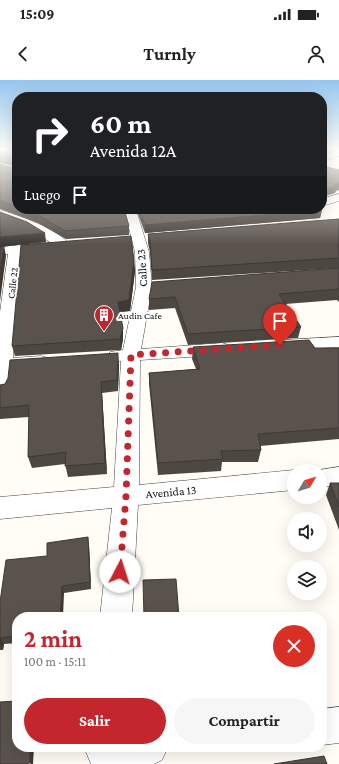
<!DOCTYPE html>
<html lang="es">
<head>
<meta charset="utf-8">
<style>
	:root { --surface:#fff; --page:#f6f6f6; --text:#222; --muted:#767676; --accent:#c4262e }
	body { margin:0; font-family:"Crimson Pro",serif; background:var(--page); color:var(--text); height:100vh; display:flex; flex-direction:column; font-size:15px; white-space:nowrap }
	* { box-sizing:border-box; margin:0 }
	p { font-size:13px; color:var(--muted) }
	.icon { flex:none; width:22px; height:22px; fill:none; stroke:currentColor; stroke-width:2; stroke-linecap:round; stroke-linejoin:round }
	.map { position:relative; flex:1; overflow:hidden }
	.panel { position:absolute; left:12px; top:532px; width:315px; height:140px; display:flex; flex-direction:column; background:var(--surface); border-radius:16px; box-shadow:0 4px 16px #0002 }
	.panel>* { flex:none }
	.hud { position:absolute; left:12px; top:12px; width:315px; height:122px; border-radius:16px; box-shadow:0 4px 16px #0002; background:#202124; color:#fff; overflow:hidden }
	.needle { width:26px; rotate:52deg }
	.tools { position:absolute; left:287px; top:384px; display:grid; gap:8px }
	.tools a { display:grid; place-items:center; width:40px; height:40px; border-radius:50%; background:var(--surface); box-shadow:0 4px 16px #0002; font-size:20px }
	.pin { position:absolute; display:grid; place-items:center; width:34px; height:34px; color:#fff; margin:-41px -17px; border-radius:50% 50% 50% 0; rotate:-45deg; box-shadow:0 0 4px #0007 }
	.pin .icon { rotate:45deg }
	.me { position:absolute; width:44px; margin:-22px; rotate:5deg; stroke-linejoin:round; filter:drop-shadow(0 0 3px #0008) }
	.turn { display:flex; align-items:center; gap:14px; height:84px; padding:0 12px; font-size:18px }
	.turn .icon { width:52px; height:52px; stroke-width:2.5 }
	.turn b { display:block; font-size:28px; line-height:34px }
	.then { display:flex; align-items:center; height:38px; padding:0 12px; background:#0003; gap:8px; font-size:15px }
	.round { display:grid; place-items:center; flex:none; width:42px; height:42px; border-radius:21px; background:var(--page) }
	.overview { display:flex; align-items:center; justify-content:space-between; height:68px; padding:0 12px }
	h1 { font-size:24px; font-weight:700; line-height:30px; color:var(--accent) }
	.cta { display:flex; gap:8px; margin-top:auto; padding:8px 12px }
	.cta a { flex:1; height:46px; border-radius:24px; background:var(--accent); color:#fff; font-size:16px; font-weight:700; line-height:46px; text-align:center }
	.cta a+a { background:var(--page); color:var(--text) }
	.status { display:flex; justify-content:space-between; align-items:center; height:28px; padding:0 20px; background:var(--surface); direction:ltr }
	.status svg { height:11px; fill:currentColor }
	header { display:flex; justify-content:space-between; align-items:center; height:52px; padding:0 12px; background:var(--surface); font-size:18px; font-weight:700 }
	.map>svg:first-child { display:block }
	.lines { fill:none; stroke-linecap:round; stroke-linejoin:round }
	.street-casing { stroke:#444; stroke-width:1 }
	.street { fill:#fff; fill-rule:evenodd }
	.wall { fill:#4d4742 }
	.shaded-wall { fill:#3f3936 }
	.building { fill:#5a524d; stroke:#3f3936 }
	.route { stroke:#c4262e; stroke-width:7; stroke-dasharray:0 12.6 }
	.labels { text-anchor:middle; stroke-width:4; stroke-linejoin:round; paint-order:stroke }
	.far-street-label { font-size:10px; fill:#111; stroke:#fff }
	.far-poi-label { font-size:10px; fill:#111; stroke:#fff; text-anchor:start }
	.street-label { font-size:12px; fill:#111; stroke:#fff }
</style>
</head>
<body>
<div class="status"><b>15:09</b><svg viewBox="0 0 49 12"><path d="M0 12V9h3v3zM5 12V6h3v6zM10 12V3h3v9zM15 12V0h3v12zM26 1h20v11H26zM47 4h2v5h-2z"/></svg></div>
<header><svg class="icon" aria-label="back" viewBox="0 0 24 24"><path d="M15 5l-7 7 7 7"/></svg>Turnly<svg class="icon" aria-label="person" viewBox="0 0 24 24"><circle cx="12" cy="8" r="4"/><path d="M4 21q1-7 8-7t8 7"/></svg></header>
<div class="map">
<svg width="339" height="684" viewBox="0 0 339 684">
	<rect width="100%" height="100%" fill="#fffdf5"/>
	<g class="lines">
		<defs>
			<path id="street" d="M339,70V76L322,81V75Z
				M17,78V84L0,89V83Z
				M339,114V121L322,126V119Z
				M121,129L136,130L149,172L152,207L141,269L222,263L229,265L231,269L229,273L222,275L140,280L139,405L294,390L296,391H294V410L138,425L132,537H100L112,428L0,439V417L114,407L121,281L110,280L108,276L110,272L123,270L136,207L135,172L125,132Z
				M0,130C19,135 58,149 70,165L68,168L63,169L57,167L51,170L22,173L13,278L41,276L48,278L51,282L48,286L12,290L10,309L7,314L0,315V232L8,174L0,175V167L50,162L29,149L0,138Z
				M339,257V267L282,270L276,269L273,265L276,261L282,260Z
				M339,387V405L320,407V391H312Z
				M339,627V663L322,665V629Z
				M88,667H168L162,680L154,684H91L86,672Z"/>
		</defs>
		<use href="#street" class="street-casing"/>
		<use href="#street" class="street"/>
	</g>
	<path class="wall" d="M0,69H17V87L0,83Z
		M0,84L15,89L17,88V129H124L129,146V155L66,159L38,143L0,129Z
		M136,129H320L322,130L320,138L145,153Z
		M339,139V188L152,200L150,172L148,163V154Z
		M134,181L135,191L130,231L120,232L123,259L121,270L15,276L12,266Z
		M339,188V222L337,220L285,224L301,247L298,258L188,265L175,228L149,230V219Z
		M193,267L315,268H339V359L260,366L261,370L258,382H222L221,391L158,395L149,304V293L196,289L192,279Z
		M119,284L118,311L102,313L107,394L68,397L65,384L32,388L28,377L29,337L0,339V305Z
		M330,403H339V450L326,415Z
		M89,465L91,509L64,513L17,537V563L4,564L3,570H0V522L47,476Z"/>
	<path class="shaded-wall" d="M339,102V110L336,111L335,113L322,117V110L333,104Z
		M322,130L320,138L145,153V145Z
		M45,153L46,162L0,167V157Z
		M4,166L6,176L0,221V193Z
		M134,181L135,191L130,231L119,232L118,222Z
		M123,248V259L121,270L120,259Z
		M118,273L119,284L118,311L117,300Z
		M101,302L102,313L107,394L105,383Z
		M88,457L89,465L91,509L90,502Z
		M62,506L64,513L63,537H60Z
		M0,558L4,564L3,570L0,565Z
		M30,667H34L33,684H31L30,683Z"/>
	<path class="building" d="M0,69H17V87L16,80L0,76Z
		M0,84L15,89L17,88V127L0,121Z
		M322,86L339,90V102L333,104L337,106L322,110Z
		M22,129H124L129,146L65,151L36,134Z
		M139,129H320L322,130L145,145Z
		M0,132L27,142L45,153L0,157Z
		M339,139V178L152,190L150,162L148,154Z
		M131,156L134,181L129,220L118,222L123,248L120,259L12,266L21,165Z
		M4,166L0,193V167Z
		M339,188V209L279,214L301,247L188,254L175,217L149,219L152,202Z
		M309,260L315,268H339V348L258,354L261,370L221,371L223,379L158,383L149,293L200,289L193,267Z
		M118,273L117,300L101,302L105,383L65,386L66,372L28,377L29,325L0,328V305L5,304L8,298L10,280Z
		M330,403H339V427Z
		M88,457L90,502L62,506L60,537H17V556L0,558V559V522L6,480L47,476V463Z
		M176,499L179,537H144L143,500Z
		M17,621V667H30V683L23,684H0V622Z
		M324,676L327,684H274Z"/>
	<linearGradient id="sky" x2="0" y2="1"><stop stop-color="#95c6ee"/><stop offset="0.42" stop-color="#fffefa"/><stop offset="1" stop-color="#fffefa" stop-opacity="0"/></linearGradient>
	<rect width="339" height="165" fill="url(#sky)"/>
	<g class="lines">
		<path class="route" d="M120,492L126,416L131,275L280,265"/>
	</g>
	<defs>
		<symbol id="building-pin" viewBox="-11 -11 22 30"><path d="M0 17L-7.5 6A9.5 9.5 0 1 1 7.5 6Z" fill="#c4262e" stroke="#fff"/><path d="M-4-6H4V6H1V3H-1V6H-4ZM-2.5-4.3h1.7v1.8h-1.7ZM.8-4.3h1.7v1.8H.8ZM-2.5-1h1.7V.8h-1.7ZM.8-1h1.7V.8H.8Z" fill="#fff"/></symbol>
	</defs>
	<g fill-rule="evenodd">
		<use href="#building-pin" x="93" y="224" width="22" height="30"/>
	</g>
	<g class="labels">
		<g class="far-street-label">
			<text transform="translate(12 203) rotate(-84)" y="4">Calle 22</text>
		</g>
		<g class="far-poi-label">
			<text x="118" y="239">Audin Cafe</text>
		</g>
		<g class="street-label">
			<text transform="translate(142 188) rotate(-94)" y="4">Calle 23</text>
			<text transform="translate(171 412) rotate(-5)" y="4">Avenida 13</text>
		</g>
	</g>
</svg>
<div class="tools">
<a><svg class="needle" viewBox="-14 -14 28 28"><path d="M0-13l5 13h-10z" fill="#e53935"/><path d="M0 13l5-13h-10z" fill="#767676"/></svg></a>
<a><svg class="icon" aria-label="sound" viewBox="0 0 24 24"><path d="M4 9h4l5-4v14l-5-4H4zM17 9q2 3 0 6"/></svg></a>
<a><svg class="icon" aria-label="layers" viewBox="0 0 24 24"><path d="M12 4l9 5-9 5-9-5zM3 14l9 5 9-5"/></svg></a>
</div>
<div class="pin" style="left:280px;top:265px;background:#d93025"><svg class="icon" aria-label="arrive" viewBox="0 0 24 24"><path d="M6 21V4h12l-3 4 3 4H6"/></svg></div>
<svg class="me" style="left:120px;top:492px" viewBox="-20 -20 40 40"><circle r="19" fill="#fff"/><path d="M0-13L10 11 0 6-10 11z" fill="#c4262e"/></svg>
<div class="hud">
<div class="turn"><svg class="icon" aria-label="right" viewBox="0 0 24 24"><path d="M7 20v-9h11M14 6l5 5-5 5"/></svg><div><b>60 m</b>Avenida 12A</div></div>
<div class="then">Luego<svg class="icon" aria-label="arrive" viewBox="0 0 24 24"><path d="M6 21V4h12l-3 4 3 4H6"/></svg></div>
</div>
<section class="panel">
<div class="overview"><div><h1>2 min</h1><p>100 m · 15:11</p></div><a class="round" style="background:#d93025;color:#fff"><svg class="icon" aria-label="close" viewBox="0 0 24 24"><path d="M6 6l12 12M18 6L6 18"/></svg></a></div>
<div class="cta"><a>Salir</a><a>Compartir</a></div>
</section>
</div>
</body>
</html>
